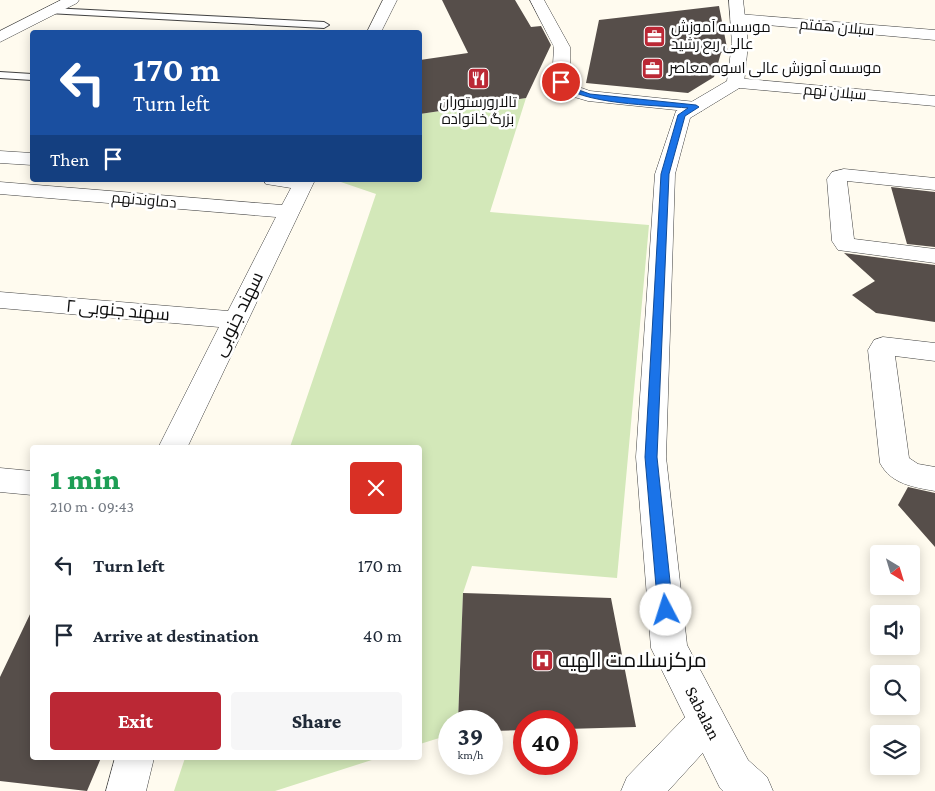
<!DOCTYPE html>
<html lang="en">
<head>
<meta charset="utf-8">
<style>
	:root { --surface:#fff; --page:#f6f6f7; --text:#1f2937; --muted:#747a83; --accent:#bb2835 }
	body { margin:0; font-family:"Crimson Pro",Cairo,serif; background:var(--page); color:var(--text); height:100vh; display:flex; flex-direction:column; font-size:19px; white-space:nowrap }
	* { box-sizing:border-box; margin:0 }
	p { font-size:16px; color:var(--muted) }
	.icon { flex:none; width:28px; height:28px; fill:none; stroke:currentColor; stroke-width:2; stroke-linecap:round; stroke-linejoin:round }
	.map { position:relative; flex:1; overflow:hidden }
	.sheet { position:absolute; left:30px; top:445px; width:392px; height:315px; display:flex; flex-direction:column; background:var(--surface); border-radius:5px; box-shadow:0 2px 12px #0003 }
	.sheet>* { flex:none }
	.top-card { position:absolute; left:30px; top:30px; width:392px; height:152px; border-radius:5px; box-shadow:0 2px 12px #0003; background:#1a4fa0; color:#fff; overflow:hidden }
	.needle { width:32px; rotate:142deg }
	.tools { position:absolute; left:870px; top:545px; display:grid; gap:10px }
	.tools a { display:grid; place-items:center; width:50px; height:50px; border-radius:5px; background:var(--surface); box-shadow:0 2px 12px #0003; font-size:25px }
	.speed { position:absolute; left:438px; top:710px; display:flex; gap:10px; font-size:25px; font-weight:700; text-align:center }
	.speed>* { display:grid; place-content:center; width:65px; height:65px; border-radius:50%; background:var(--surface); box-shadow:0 2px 12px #0003; line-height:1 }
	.speed small { font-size:12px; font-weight:400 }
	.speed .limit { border:8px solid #d22; background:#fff; color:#111 }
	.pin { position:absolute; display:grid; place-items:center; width:42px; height:42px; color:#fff; margin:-21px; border:2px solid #fff; border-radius:50%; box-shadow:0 1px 5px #0007 }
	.me { position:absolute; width:55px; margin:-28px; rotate:355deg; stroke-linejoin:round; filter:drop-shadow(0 0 4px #0008) }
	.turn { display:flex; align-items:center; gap:18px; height:105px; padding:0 20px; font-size:22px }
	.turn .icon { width:65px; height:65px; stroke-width:2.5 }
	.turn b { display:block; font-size:35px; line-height:42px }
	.then { display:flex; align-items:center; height:48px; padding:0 20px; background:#0003; gap:10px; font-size:19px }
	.round { display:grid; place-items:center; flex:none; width:52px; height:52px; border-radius:5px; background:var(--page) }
	.overview { display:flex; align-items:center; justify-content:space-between; height:85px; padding:0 20px }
	h1 { font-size:30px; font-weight:800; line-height:38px; color:#1e9e55 }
	.button { display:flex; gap:10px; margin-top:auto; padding:10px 20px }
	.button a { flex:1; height:58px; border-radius:5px; background:var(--accent); color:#fff; font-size:20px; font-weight:800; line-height:58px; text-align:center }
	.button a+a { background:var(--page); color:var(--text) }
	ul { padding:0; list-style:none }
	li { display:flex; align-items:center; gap:15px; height:70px; padding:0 20px }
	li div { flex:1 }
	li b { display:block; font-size:19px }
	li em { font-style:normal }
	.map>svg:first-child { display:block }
	.green { fill:#d3e8b9 }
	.building { fill:#564e4a }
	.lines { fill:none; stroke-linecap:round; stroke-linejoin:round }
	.service-casing { stroke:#414141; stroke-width:2 }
	.minor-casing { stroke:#414141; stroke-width:1 }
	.tertiary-casing { stroke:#414141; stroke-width:1 }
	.service { fill:#fff; fill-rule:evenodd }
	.minor { fill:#fff; fill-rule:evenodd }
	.tertiary { fill:#fff; fill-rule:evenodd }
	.route { fill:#1a73e8; stroke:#114b97 }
	.labels { text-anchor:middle; stroke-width:5; stroke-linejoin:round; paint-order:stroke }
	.far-poi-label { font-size:15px; fill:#0e0e0e; stroke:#fff; text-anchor:start }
	.far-street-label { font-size:15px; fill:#0e0e0e; stroke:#fff }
	.street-label { font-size:18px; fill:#0e0e0e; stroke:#fff }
	.near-poi-label { font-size:21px; fill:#0e0e0e; stroke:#fff; text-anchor:start }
</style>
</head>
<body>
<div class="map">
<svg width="935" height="791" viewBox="0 0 935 791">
	<rect width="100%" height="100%" fill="#fffbef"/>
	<path class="green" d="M526,98L490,212L649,225L617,578L472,566L463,593L458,721H449V735L420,744V448L290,447L376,194L335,180H420V114Z
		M185,758H378L275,791H174Z"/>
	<path class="building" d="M442,0H515L531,27L541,26L551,45L526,98L420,114V60L468,53Z
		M719,6L728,53H721L714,77L688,93L586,83L599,20Z
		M891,187L935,192V247L907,244Z
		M844,253L935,265V322L876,313L852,295L875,281Z
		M908,487L935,493V547L898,505Z
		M463,593L611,598L636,727L566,729V721H524V730L491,731V721H458Z
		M32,610V758H101L87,791L0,781V677Z"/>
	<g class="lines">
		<defs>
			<path id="service" d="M51,8L324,22L329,25L324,28L48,13L47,11Z
				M0,72L32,74V80L0,78Z"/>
			<path id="minor" d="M61,0H79L77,3L0,42V31Z
				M383,0H397L381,32H367Z
				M530,0H544L570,47V81L576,86L590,91L696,102L702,103L705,107L702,111L696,112L588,101L564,94L552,82L554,47Z
				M738,14L935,30V40L733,22L730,19L733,16Z
				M735,78L935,96V106L729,87L726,83L729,79Z
				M0,151L32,153V165L0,163Z
				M844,169L935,178V190L847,181L854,239L935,249V263L838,250L832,241L827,179L832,172Z
				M263,180H315L187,448H158L219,327L0,308V292L228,311L276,217L0,194V182L282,205L291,188L266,184Z
				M883,337L935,343V361L895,356L909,458L918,464L935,467V491C913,487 891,484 880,463L868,350L874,340Z
				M0,468L32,471V495L0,492Z
				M707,702L720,708L726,721L720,734L668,791H621L627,777L694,708Z
				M115,758H154L146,791H106Z"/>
			<path id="tertiary" d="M729,0H743L748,44L744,83L741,87L690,118L675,174L666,457L687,645L748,760L767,777L773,791H723L720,788L651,648L636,457L655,174L676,111L727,81L732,44Z"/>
		</defs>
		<use href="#service" class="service-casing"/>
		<use href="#minor" class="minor-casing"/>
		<use href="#tertiary" class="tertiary-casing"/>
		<use href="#service" class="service"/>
		<use href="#minor" class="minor"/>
		<use href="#tertiary" class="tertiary"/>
	</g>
	<path class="route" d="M561,80L573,88L590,94L696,105L699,107L685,116L669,174L657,457L673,610L671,615L666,616L660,615L658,610L645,457L661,174L678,115L688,108C656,105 579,105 558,82Z"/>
	<defs>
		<symbol id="office-square" viewBox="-11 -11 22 22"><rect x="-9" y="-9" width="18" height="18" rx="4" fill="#bb2835" stroke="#fff"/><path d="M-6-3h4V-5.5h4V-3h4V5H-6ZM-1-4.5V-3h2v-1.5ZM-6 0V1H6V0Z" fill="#fff"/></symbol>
		<symbol id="restaurant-square" viewBox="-11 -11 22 22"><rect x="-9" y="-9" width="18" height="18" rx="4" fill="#bb2835" stroke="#fff"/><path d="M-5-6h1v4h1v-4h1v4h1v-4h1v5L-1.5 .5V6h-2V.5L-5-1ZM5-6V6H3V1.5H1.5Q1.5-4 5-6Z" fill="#fff"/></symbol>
		<symbol id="hospital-square" viewBox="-11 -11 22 22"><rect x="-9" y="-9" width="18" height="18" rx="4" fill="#bb2835" stroke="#fff"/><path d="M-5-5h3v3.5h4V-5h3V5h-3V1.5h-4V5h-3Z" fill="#fff"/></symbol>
	</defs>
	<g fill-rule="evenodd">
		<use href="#office-square" x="642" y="24" width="25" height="25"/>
		<use href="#office-square" x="640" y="56" width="25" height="25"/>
		<use href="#restaurant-square" x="466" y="66" width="25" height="25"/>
		<use href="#hospital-square" x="530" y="648" width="25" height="25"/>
	</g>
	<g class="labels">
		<g class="far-poi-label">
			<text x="671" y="32">موسسه آموزش<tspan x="671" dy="17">عالی ربع رشید</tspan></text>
			<text x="669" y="73">موسسه آموزش عالی اسوه معاصر</text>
			<text x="478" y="107" text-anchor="middle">تالارورستوران<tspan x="478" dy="17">بزرگ خانواده</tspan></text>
		</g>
		<g class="far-street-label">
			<text transform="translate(837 27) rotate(5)" y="5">سبلان هفتم</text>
			<text transform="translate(835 92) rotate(5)" y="5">سبلان نهم</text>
			<text transform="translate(144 200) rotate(5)" y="5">دماوندنهم</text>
		</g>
		<g class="street-label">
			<text transform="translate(118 310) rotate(5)" y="6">سهند جنوبی ۲</text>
			<text transform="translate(238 314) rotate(-64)" y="6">سهند جنوبی</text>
			<text transform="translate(703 713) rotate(63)" y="6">Sabalan</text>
		</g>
		<g class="near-poi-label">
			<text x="558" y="667">مرکزسلامت الهیه</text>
		</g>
	</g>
</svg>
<div class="tools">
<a><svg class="needle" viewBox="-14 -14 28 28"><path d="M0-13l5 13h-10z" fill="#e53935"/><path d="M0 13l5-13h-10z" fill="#747a83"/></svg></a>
<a><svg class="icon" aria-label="sound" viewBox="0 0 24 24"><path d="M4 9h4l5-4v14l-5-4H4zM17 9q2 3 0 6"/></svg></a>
<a><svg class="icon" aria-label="search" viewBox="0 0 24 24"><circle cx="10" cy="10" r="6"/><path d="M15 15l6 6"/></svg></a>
<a><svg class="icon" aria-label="layers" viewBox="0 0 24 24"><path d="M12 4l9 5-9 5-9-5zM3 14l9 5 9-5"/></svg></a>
</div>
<div class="speed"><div>39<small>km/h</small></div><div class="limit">40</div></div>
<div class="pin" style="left:561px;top:82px;background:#d93025"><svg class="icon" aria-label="arrive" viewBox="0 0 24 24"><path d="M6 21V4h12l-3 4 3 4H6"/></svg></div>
<svg class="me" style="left:666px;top:610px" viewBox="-20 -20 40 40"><circle r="19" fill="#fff"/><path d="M0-13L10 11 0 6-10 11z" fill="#1a73e8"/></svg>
<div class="top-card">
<div class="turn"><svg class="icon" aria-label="left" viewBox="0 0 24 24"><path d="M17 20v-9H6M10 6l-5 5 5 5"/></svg><div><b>170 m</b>Turn left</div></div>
<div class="then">Then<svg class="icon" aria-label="arrive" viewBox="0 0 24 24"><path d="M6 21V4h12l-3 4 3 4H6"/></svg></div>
</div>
<section class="sheet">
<div class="overview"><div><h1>1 min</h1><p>210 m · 09:43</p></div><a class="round" style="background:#d93025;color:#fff"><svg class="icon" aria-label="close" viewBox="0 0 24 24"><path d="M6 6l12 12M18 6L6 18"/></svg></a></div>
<ul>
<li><svg class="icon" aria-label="left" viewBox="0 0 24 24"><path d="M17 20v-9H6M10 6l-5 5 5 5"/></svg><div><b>Turn left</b></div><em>170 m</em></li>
<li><svg class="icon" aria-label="arrive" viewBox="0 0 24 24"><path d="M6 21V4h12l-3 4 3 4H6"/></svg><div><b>Arrive at destination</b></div><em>40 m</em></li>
</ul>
<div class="button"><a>Exit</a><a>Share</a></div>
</section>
</div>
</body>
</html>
